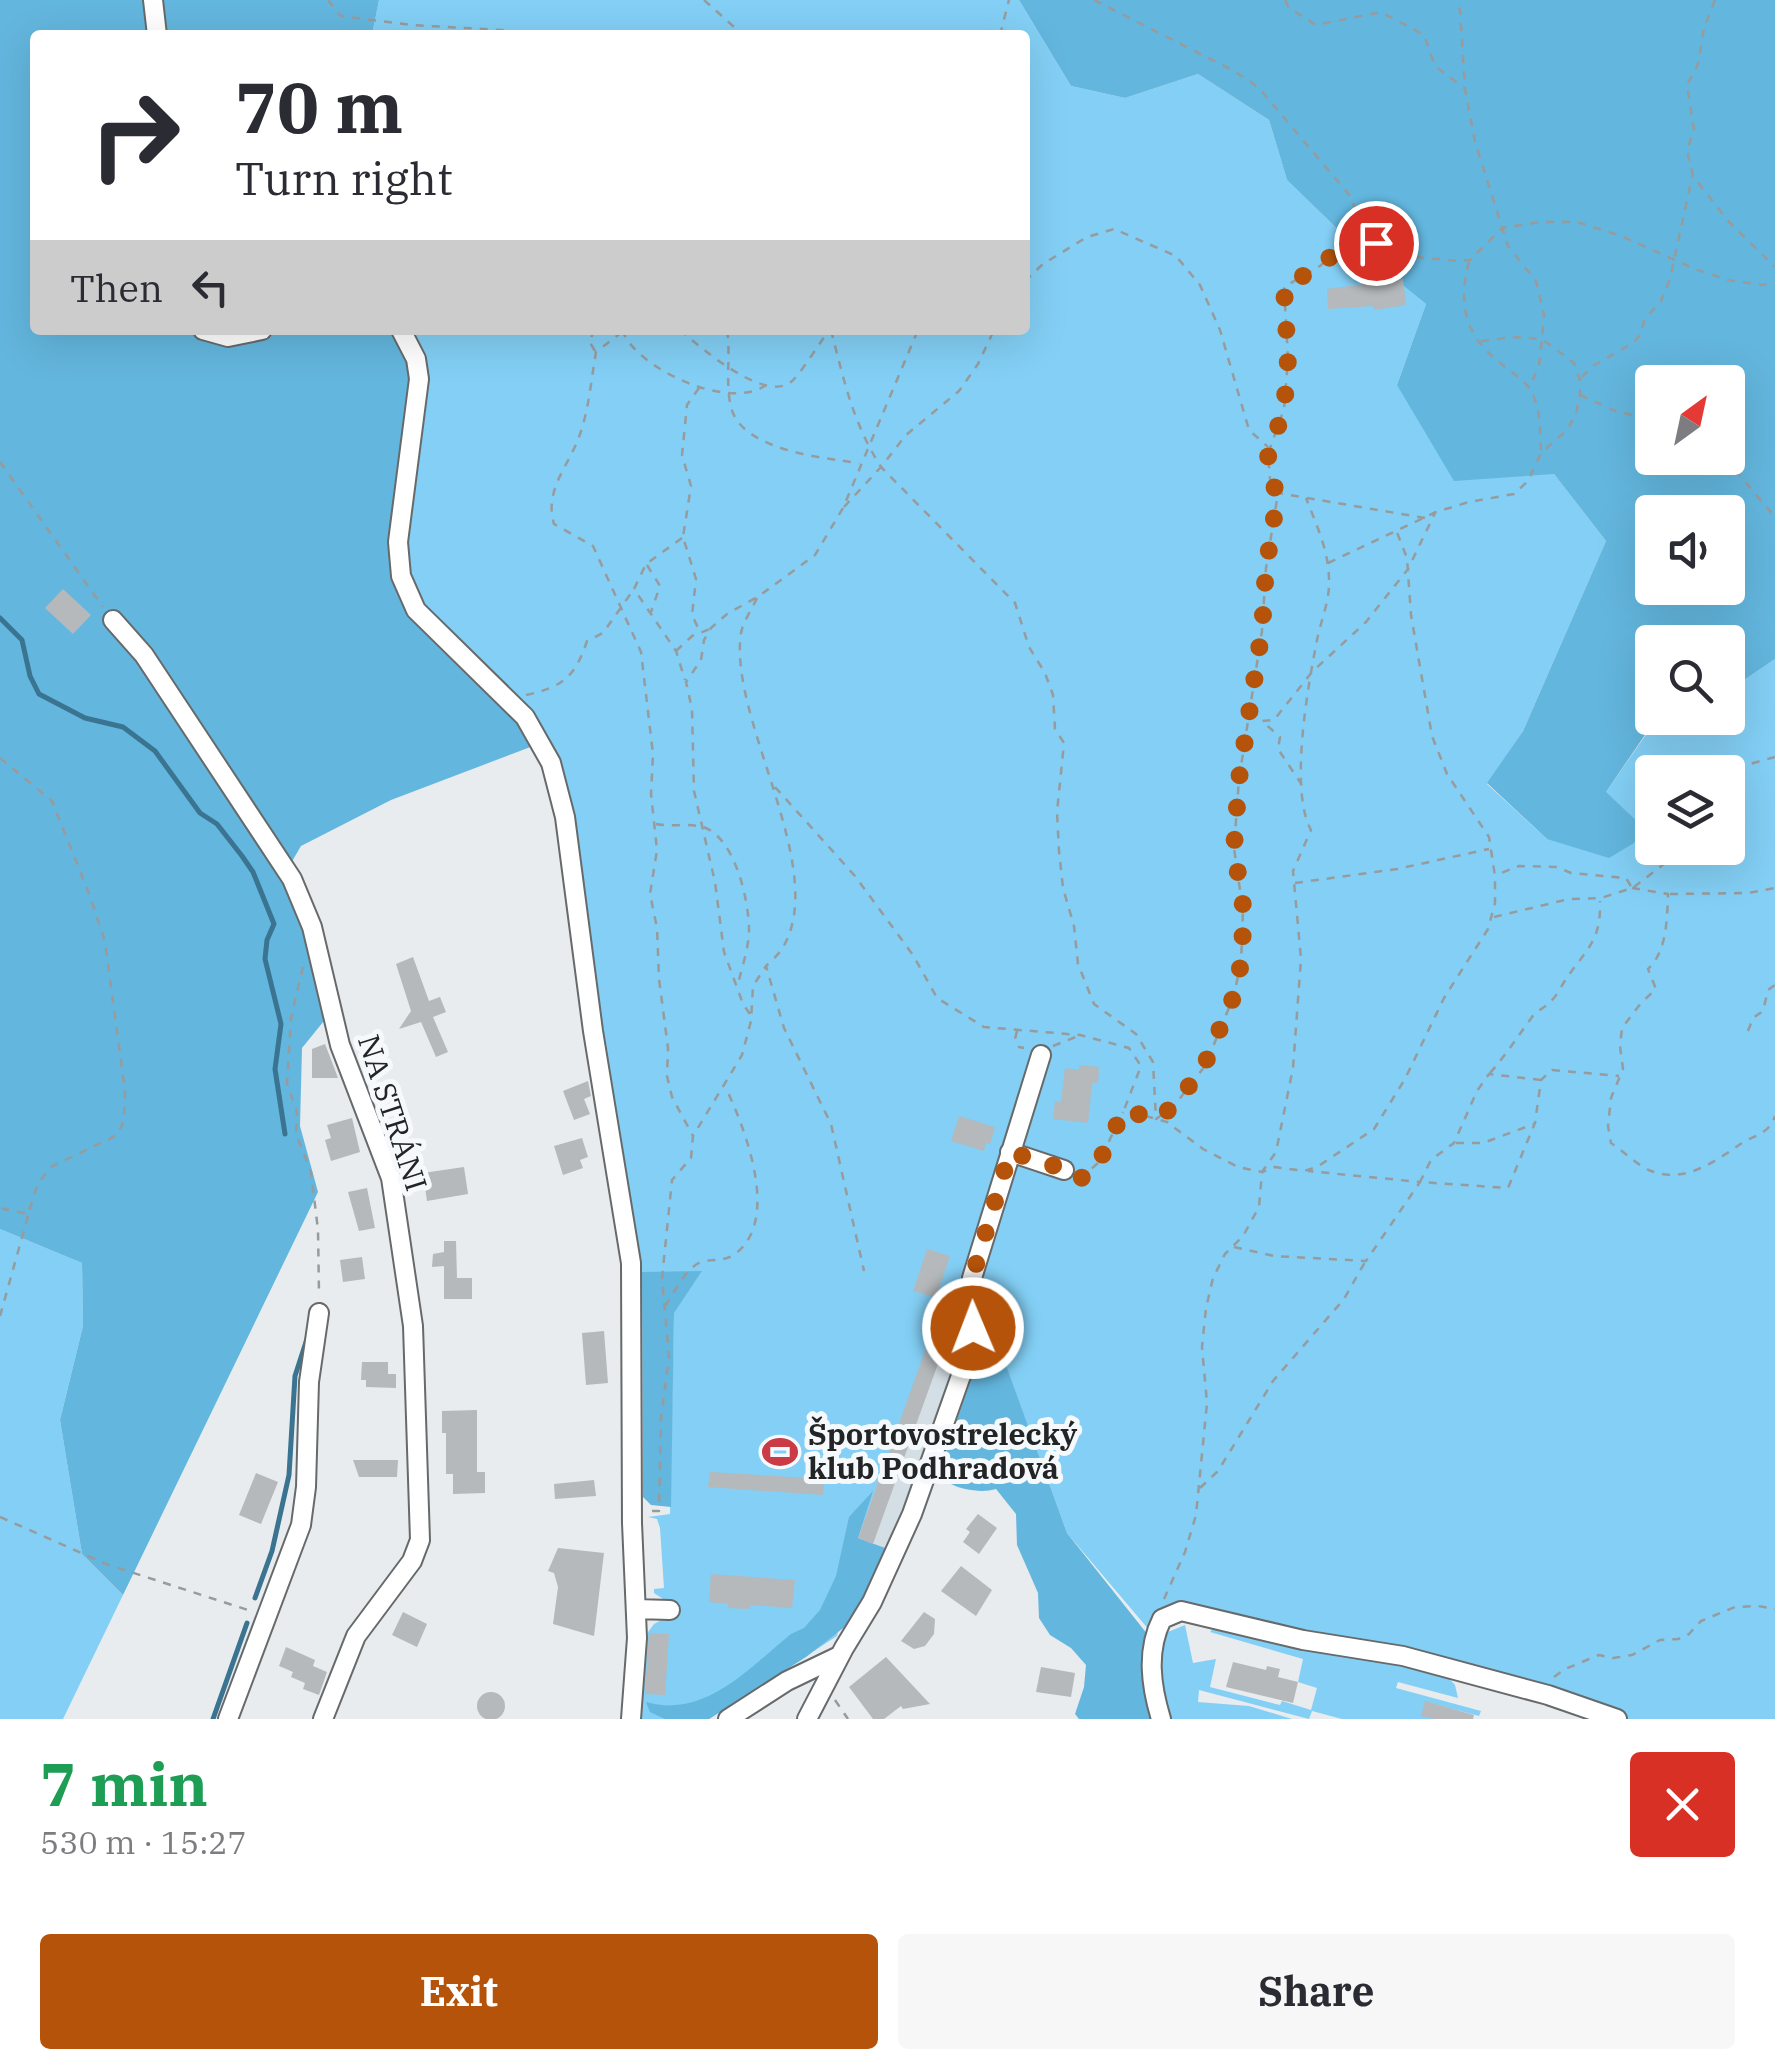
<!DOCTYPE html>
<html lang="en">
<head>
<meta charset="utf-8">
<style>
	:root { --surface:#fff; --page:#f7f7f7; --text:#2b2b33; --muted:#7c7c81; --accent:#b45309 }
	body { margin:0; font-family:"IBM Plex Serif",serif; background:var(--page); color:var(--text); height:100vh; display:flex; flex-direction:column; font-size:38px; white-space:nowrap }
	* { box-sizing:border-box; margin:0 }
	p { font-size:32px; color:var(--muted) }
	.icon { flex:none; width:55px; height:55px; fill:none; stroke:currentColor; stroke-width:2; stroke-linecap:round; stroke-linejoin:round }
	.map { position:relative; height:1719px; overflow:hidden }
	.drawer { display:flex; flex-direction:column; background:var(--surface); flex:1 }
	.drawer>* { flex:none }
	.guide { position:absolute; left:30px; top:30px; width:1000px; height:305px; border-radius:10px; box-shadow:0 10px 40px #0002; background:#fff; color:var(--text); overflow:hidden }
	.needle { width:65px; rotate:33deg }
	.buttons { position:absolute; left:1635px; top:365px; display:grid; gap:20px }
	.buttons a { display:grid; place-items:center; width:110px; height:110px; border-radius:10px; background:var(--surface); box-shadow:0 10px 40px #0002; font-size:50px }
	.pin { position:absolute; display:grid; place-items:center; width:85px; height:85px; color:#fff; margin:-42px; border:5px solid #fff; border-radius:50%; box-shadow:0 2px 10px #0007 }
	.me { position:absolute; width:110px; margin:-55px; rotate:359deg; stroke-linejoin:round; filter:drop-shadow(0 0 8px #0008) }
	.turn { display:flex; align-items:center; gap:35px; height:210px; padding:0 40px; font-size:45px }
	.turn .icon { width:130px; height:130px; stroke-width:2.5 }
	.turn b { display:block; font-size:70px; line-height:85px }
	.then { display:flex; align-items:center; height:95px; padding:0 40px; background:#0003; gap:20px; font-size:38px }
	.round { display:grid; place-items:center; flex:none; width:105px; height:105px; border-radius:10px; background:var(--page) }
	.headline { display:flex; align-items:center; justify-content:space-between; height:170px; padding:0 40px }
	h1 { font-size:60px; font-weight:700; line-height:75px; color:#1e9e55 }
	.action { display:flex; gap:20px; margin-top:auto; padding:20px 40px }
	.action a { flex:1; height:115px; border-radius:10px; background:var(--accent); color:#fff; font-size:40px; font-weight:700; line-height:115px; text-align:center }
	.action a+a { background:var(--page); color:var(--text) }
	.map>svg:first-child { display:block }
	.built { fill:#d4dfe5 }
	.green { fill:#83cff5; fill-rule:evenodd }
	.forest { fill:#63b6de; fill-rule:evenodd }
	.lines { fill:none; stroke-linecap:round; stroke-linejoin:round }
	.stream { stroke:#3a7490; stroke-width:5 }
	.building { fill:#b5b9bb }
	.minor-casing { stroke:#676a6b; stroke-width:22 }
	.path { stroke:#989b9c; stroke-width:2.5; stroke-dasharray:8 8; stroke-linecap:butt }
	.minor { stroke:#fff; stroke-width:18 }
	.route { stroke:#b45309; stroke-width:18; stroke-dasharray:0 32.4 }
	.labels { text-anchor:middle; stroke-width:10; stroke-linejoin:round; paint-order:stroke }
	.street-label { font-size:30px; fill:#232425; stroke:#f5f9fb }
	.poi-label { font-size:30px; font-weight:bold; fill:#232425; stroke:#f5f9fb; text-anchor:start }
</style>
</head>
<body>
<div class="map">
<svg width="1775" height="1719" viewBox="0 0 1775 1719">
	<rect width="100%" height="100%" fill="#e8ecee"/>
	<path class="built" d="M936,1320L962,1329L963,1339L888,1549L858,1538Z"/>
	<path class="green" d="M379,0H1019L1071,86L1125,98L1198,74L1269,120L1287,180L1360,251L1426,304L1397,385L1554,474L1606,541L1523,731L1487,784L1547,839L1606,792L1652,726L1672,718H1728V691L1775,659V1719H1628L1546,1691L1305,1638L1174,1603L1161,1610L1150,1631L1067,1533L994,1333L962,1323V1329L937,1320L858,1538L837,1636L709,1719H640L648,1632L654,1624L669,1616V1603L654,1593V1589L664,1588L660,1528L657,1519L648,1517L670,1514L674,1312L701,1272H633L551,763L406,592L401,330H1025V35H372ZM1652,772H1728V848H1652Z
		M0,1229L82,1263L83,1326L60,1420L82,1554L123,1595L63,1719H0Z
		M1185,1625L1193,1663L1216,1659L1210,1687L1280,1705L1282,1701L1311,1710L1317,1688L1298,1682L1303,1659L1210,1632L1216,1625L1348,1649L1446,1675L1455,1685L1458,1698L1398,1682L1396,1688L1481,1711L1479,1716L1426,1702L1433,1719H1342L1312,1711L1309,1719L1199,1690L1198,1702L1249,1706L1292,1719H1165L1156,1648L1163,1634Z"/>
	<path class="forest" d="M0,0H379L372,35H35V330H401L416,359L400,519L406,592L541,743L391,800L301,846L291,863L332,1011L302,1048L300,1126L318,1192L123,1595L82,1554L60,1420L83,1326L82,1263L0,1229Z
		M1019,0H1775V659L1728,691V642H1652V718H1672L1651,726L1606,792L1643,827L1634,843L1609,858L1547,839L1487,783L1523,731L1606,541L1554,474L1454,481L1397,385L1426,304L1360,251L1287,180L1269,120L1198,74L1125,98L1071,86ZM1652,382H1728V458H1652ZM1652,512H1728V588H1652Z
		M702,1271L674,1313L671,1507L651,1505L643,1497L642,1272Z
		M984,1328L994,1332L1067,1533L1148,1635L1157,1719H1079L1075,1714L1084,1687L1086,1665L1071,1648L1050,1635L1039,1618L1038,1593L1017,1545L1016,1514L996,1489C979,1494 950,1489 938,1474L982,1348Z
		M873,1491L858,1538L888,1549L868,1598L851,1622L806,1657L709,1719H665L650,1712L646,1702C705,1719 749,1668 791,1634L804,1628L820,1610L836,1576L849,1517Z"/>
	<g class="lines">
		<path class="stream" d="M0,618L22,640L30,676L39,694L85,718L123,727L155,751L200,813L217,824L242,856L253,872L274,924L267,940L265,959L281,1024L275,1069L285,1134
			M255,1598L272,1551L289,1475L295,1376L307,1339
			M213,1719L247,1623"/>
	</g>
	<path class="building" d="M1403,279L1406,305L1374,310L1373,306L1328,309L1327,289Z
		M63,589L91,615L73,634L45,608Z
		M413,957L429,1001L440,997L446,1012L433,1017L448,1052L436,1057L421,1022L399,1029L411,1011L396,964Z
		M325,1044L332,1062L338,1078H312V1049Z
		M1079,1065L1099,1067L1098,1083H1092L1088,1123L1053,1119L1055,1101L1061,1102L1065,1068L1079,1070Z
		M588,1081L591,1096L584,1099L590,1114L574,1120L563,1091Z
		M959,1116L995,1127L990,1144L986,1143L984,1151L951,1141Z
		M352,1118L360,1152L331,1161L325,1140L331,1138L327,1125Z
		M582,1138L588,1157L580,1160L583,1168L563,1175L554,1146Z
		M464,1167L468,1194L427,1201L423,1173Z
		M367,1188L375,1228L359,1231L348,1192Z
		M444,1241H456L457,1278H472V1299H444V1266L432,1267L433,1254L444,1252Z
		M927,1249L950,1256L936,1298L913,1291Z
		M362,1257L365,1279L343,1282L340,1260Z
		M936,1320L952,1325L873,1544L858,1538Z
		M604,1331L608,1383L586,1385L582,1333Z
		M362,1362H388V1374H396V1388L366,1387V1380H361Z
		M477,1410V1472H485V1493L453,1494V1474H446V1433H442V1411Z
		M353,1460H398L397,1477H359Z
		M710,1472L824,1479L823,1495L708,1487Z
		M256,1473L278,1482L261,1524L239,1515Z
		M594,1480L596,1496L555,1499L554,1484Z
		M978,1514L997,1528L979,1554L963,1542L970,1532L966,1529Z
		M558,1548L604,1553L594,1636L553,1624L558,1587L554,1573L548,1571Z
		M961,1566L992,1590L976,1616L941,1591Z
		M711,1574L795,1580L792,1608L750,1605V1609L728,1608V1604L709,1602Z
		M403,1612L427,1624L417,1647L392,1635Z
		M924,1612L935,1619L934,1634L925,1646L914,1649L901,1641Z
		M649,1633L669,1634L665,1695L645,1694Z
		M286,1647L315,1660L313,1666L327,1672L319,1695L303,1689L305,1683L291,1677L293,1672L279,1666Z
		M886,1657L930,1704L903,1709L901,1706L884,1719H873L849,1687Z
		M1233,1662L1266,1670L1267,1666L1280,1669L1278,1677L1298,1682L1293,1703L1226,1687Z
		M1041,1667L1075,1673L1071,1697L1036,1692Z
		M477 1706a14 14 0 1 1 28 0a14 14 0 1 1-28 0Z
		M1425,1701L1474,1715L1473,1719H1433L1421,1716Z"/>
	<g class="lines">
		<defs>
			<path id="minor" d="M153,0L157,35
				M203,330L228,337L262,330
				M401,330L416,359L419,379L398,542L401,576L416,610L525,717L551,763L565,817L593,1031L631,1263L632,1523L637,1638L631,1719
				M113,620L144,655L292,879L312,927L340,1045L391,1178L413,1326L420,1540L412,1561L356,1636L323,1719
				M1010,1152L1064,1170
				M636,1609L670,1610
				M228,1719L301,1525L306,1487L309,1382L319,1313
				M728,1719L787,1681L839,1656
				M807,1719L844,1648L872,1602L912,1514L969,1353L974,1324L972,1278L1041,1055
				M1161,1719C1151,1686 1146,1651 1162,1619L1181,1611L1303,1640L1403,1656L1548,1695L1617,1719"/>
		</defs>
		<use href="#minor" class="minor-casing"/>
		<path class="path" d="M328,0L341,16L411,25L502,30L513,35
			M704,0L743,35
			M1094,0L1236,72L1259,88L1351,197L1359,221L1354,235
			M1285,0L1289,8L1316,25L1381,12L1424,35L1435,66L1464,88
			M1715,0L1704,28L1698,64L1687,85L1694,130L1687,150L1693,176L1728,221L1775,267
			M1000,35L1009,0
			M1469,262C1458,303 1464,334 1499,362C1508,370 1522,378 1529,388C1541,405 1540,431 1541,450
			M1025,281L1043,264L1087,237L1114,229L1176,256L1200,285L1220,330L1249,430L1268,447
			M595,330L589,341L595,351
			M622,330C636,368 729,412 766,385
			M680,330C700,347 764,403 791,382C799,376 821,341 829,330
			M727,330C731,355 725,383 731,407C741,450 822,458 859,463
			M831,330C844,381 853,423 881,467L1015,603L1029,647L1045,673L1053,695L1055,729L1064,743L1057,812L1059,851L1063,888L1074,926L1078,964L1094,1004L1136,1034L1153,1062L1156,1119L1174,1106L1205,1066L1233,998L1241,964L1243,911L1234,848L1239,779L1262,631L1266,568L1278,493
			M622,332L596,352C591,380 589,410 579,437C568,467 544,490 554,524L593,546L641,652L653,754L651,794L657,850L650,894L657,928L659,979L668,1048L667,1076L672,1097L693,1136
			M1481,341L1513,337L1542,339L1539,365L1530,387
			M1582,377L1591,367L1633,343L1640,335L1645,319L1661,301L1670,279L1692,177
			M699,388L687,405L682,455L691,486L683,537L696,579L692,615L700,632
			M1580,395L1618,412L1652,419
			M1725,458L1775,517
			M0,462L103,607
			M844,507L881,467L906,435L959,391L978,364L994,330
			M1425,518L1278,493L1270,479L1268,454L1284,409L1288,359L1284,287L1320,266L1353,237L1423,258L1460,261L1470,260L1502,228L1540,222H1577L1621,236L1695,269L1728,280L1762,285L1775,283
			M682,538L646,564L634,589L676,651L685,680
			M1328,563L1436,512L1469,502L1514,494L1528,481L1541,453L1567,430L1576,414L1580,395V380L1574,363L1542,339L1544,315L1536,281L1508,246L1475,142L1465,89L1460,10L1455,0
			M647,565L660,586L651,612
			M757,598C752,609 743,622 741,633C728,720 831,870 782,949C778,955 771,961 766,966L784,1028L831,1124L864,1271
			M676,651L692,636L710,629
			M526,695C563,687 575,677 587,641L603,633L634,589
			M0,758L52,801L90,896L105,942L125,1091L124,1121L117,1135L49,1168L37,1186L28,1214L0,1208
			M1721,772L1775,757
			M1302,785L1278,749L1280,737L1262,721L1274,720L1312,672L1366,622L1408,569L1435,513
			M775,787L855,876L913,955L937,998L984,1027L1080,1035L1129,1048L1141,1066L1124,1110L1167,1122L1203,1149L1238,1167L1262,1172L1275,1167L1304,1171L1317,1167L1374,1129L1405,1079L1444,998L1488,929L1495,903V876L1489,837L1447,774L1432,736L1411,615L1407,558L1396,530
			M656,824C670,827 689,823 703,827C735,837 749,901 749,930C749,947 742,967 738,984
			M1295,883L1397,869L1489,849
			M1634,887L1673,857L1685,853L1687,848
			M1632,888L1668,894C1667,920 1667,951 1648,969L1656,989L1641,1003L1622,1028L1620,1046L1623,1069L1611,1098L1608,1126L1611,1143C1623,1151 1637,1165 1651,1171C1684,1184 1714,1162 1739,1145C1754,1134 1768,1136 1775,1116
			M1670,894L1748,893L1775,888
			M1494,917L1569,899L1601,898L1632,888L1626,878L1571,873L1557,867L1519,866L1496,875
			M303,967L291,1018L287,1084L297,1112L296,1134L311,1172L318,1230L319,1293
			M750,1014L743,1004L724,952L715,882L694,791L692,709L686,682L701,660L704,640L711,628L727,614L759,596L815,555L843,508L918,330
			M1017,1031L1015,1039L1019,1047L1024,1048
			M1748,1031L1753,1018L1763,1011L1768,990L1775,985
			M1053,1046L1078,1036
			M1490,1073C1506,1055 1518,1036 1532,1017C1537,1010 1545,1008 1550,1002C1558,995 1562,984 1568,976C1589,947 1601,939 1600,901
			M1541,1080L1489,1074L1477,1091L1454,1143L1431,1160L1420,1182L1508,1188L1535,1123L1541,1080L1552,1070L1619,1076
			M1456,1143H1483L1534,1124
			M1080,1179L1099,1162L1123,1112
			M1234,1247L1274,1256L1366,1261L1420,1182L1308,1171
			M665,1306C675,1292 687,1264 705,1261C716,1259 726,1261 735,1254C781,1220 745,1129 726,1088
			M0,1316L28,1216
			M1200,1488L1218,1471L1273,1381L1344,1299L1365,1262
			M652,1511H659L661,1418L669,1357L662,1278L672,1180L691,1158L693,1136L742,1055L751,1021L753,986L766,966
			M0,1517L106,1564L251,1611
			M1164,1599L1185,1552L1196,1515L1207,1403L1202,1347L1206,1308L1213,1278L1225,1254L1243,1236L1259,1207L1262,1172L1276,1152L1293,1068L1301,959L1293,871L1311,830C1289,790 1308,686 1317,640C1321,620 1330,600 1329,580C1329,551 1316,524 1306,498
			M1554,1677L1565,1669L1599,1655L1613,1658L1632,1655L1660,1640L1678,1639L1689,1634L1701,1621L1735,1607L1758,1606L1775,1609
			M835,1700L848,1719"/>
		<use href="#minor" class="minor"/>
	</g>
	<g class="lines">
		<path class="route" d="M973,1328L972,1278L1010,1152L1055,1166L1065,1175L1084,1178L1099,1162L1124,1110L1156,1119L1174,1106L1204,1066L1233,998L1241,964L1244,912L1234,848L1239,779L1262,630L1266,568L1278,493L1270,480L1268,454L1284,410L1288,359L1284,287L1320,266L1353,237L1376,243"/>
	</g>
	<defs>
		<symbol id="stadium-bare" viewBox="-9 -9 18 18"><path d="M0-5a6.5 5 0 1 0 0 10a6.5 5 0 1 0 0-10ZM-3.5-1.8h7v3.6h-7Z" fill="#cb3b45" stroke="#f5f9fb" stroke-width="2.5" paint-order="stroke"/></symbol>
	</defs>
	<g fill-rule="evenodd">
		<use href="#stadium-bare" x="755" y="1427" width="50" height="50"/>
	</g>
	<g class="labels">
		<g class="street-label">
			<text transform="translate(392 1113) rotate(72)" y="10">NA STRÁNI</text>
		</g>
		<g class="poi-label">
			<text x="808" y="1445">Športovostrelecký<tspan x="808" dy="34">klub Podhradová</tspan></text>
		</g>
	</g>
</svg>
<div class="buttons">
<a><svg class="needle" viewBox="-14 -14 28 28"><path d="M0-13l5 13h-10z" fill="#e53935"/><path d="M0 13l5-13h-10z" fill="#7c7c81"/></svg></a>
<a><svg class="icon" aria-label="sound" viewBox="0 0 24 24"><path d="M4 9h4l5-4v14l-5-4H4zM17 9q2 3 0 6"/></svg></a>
<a><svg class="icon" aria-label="search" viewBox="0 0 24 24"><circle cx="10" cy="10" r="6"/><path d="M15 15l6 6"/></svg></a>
<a><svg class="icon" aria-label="layers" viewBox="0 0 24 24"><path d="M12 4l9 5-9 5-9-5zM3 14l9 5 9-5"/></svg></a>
</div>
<div class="pin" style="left:1376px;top:243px;background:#d93025"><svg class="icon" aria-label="arrive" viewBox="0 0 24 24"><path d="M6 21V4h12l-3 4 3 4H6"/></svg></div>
<svg class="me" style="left:973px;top:1328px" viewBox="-20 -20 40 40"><circle r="17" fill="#b45309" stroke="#fff" stroke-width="3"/><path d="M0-11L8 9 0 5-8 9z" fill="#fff"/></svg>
<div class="guide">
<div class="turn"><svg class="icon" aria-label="right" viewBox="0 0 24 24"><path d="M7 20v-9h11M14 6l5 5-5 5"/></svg><div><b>70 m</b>Turn right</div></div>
<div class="then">Then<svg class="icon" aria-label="left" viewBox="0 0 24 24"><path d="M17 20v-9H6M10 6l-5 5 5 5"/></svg></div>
</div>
</div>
<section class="drawer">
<div class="headline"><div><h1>7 min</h1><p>530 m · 15:27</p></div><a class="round" style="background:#d93025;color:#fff"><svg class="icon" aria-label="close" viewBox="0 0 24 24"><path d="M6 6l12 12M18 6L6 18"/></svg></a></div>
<div class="action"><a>Exit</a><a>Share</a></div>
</section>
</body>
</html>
